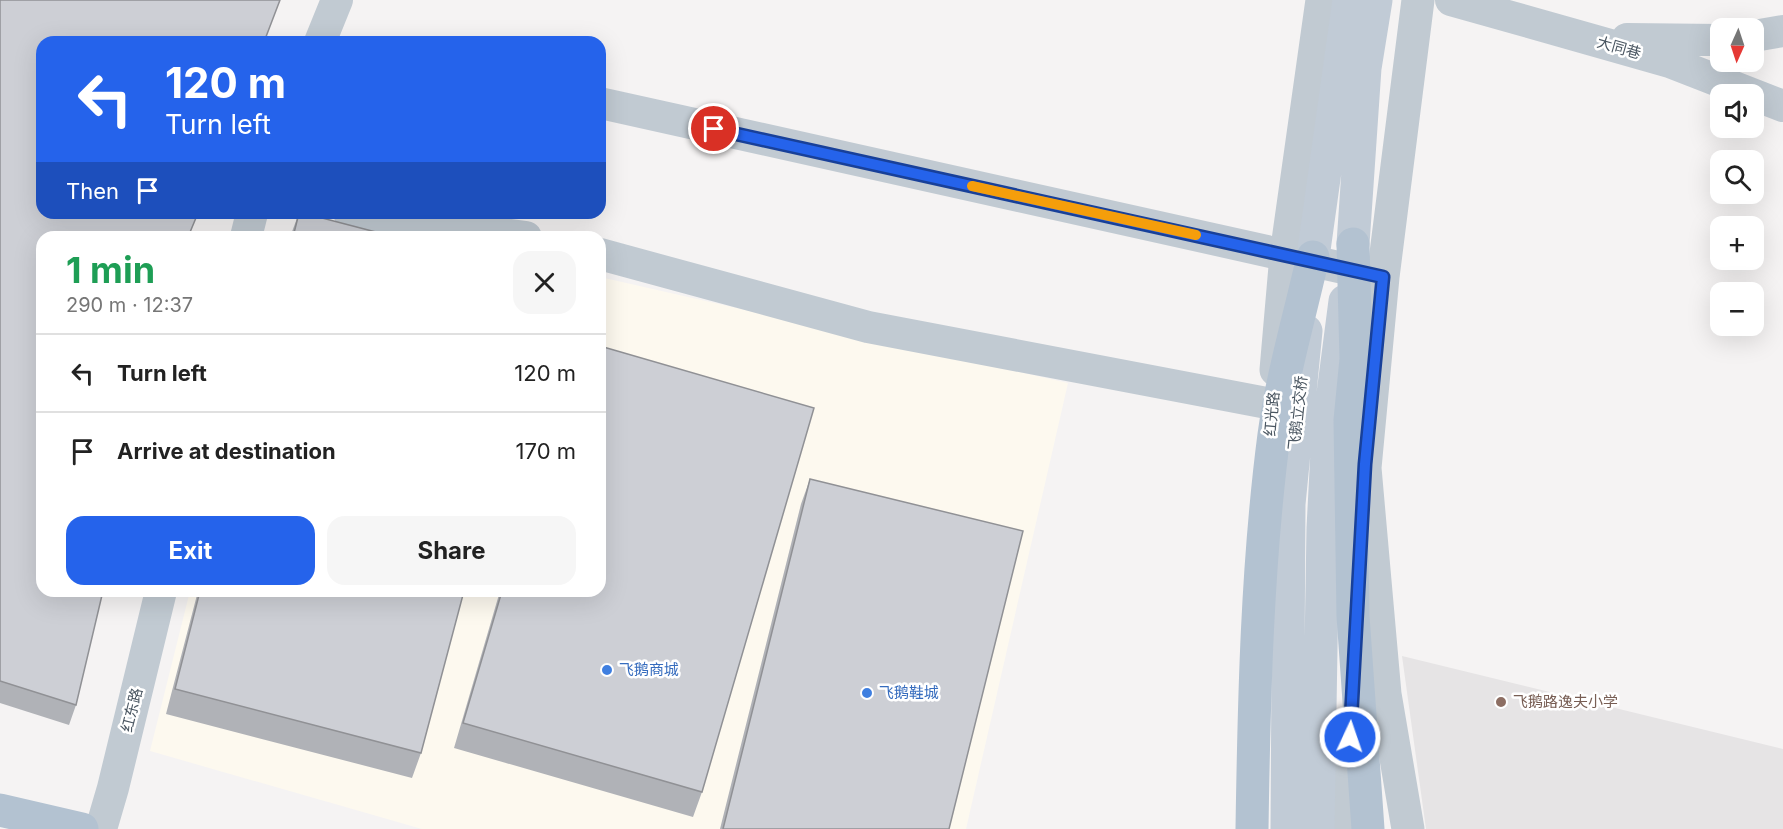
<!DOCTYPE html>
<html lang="en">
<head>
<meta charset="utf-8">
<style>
	:root { --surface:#fff; --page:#f6f6f6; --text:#222; --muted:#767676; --line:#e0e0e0; --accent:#2563eb }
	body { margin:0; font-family:Inter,"Noto Sans SC",sans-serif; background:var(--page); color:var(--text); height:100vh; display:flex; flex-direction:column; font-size:22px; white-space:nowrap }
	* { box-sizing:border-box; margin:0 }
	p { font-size:20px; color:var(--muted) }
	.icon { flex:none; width:33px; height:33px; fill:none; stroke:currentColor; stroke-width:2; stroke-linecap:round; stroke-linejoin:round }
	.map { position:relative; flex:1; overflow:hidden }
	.drawer { position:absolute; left:36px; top:231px; width:570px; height:366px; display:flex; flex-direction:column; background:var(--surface); border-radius:18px; box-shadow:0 6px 24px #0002 }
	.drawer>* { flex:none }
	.banner { position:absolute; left:36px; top:36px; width:570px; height:183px; border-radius:18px; box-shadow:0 6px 24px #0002; background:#2563eb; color:#fff; overflow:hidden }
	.needle { width:39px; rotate:183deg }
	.tools { position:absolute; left:1710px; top:18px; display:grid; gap:12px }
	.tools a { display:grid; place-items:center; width:54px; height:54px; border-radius:12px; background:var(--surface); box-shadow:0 6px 24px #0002; font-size:30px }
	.pin { position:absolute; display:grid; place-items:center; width:51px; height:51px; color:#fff; margin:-26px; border:3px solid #fff; border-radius:50%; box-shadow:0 2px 6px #0007 }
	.me { position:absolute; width:66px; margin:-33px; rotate:3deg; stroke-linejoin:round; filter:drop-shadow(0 0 4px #0008) }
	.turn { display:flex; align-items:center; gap:21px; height:126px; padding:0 30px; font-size:27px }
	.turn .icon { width:78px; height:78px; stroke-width:2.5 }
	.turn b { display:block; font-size:42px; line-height:51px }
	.then { display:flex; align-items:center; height:57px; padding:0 30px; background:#0003; gap:12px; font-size:22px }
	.round { display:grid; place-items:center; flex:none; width:63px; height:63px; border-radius:18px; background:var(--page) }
	.summary { display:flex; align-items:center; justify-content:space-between; height:102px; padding:0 30px }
	h1 { font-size:36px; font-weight:700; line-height:45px; color:#1e9e55 }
	.primary-button { display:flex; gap:12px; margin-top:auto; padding:12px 30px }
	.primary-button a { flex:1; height:69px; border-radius:18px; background:var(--accent); color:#fff; font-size:24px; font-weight:700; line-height:69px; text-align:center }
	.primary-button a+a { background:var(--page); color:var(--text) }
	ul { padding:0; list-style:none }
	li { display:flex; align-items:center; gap:18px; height:78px; padding:0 30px; border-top:2px solid var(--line) }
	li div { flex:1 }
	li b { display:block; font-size:22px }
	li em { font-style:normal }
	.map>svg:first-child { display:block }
	.commercial { fill:#fdf9ef }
	.education { fill:#e6e4e5 }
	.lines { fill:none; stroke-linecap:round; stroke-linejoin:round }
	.minor { stroke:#c1cad2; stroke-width:32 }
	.tertiary { stroke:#c1cad2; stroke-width:33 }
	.secondary { stroke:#c1cbd6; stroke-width:33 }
	.primary { stroke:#b3c2d1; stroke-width:33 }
	.secondary-bridge { stroke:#c1cbd6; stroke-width:33 }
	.primary-bridge { stroke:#b3c2d1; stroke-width:33 }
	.wall { fill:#b0b2b7 }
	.building { fill:#cdcfd5; stroke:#909195; stroke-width:1.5 }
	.route-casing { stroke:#184099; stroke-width:15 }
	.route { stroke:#2563eb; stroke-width:10 }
	.slow { stroke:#f59e0b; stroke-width:10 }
	.shop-dot { fill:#3f7fe0; stroke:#fff; stroke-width:2 }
	.education-dot { fill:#8d6e63; stroke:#fff; stroke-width:2 }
	.labels { text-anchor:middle; stroke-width:5; stroke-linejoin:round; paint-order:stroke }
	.street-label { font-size:15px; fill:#4a5661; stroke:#fff }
	.shop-label { font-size:15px; fill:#366cbe; stroke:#fff; text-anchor:start }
	.education-label { font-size:15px; fill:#785e54; stroke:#fff; text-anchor:start }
</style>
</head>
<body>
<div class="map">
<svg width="1783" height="829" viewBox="0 0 1783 829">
	<rect width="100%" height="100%" fill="#f5f3f3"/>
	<path class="commercial" d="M600,277L1068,383L966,829H422L150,751L190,591H600Z"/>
	<path class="education" d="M1402,656L1783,749V829H1426Z"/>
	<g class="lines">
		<path class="minor" d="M1451,0L1670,62L1783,106
			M1754,36L1783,31
			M1627,39L1720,40
			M320,42L337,0
			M600,103L1379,276
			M349,213L526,237
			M246,237L252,213
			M600,254L868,327L1303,410
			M101,829L113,788L161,591"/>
		<path class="tertiary" d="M1276,370L1286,255L1322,0
			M1365,468L1385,694L1408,829
			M1363,489L1383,277L1418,0
			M1345,829L1350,729"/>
		<path class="secondary" d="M1353,244L1365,68L1376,0
			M1313,257L1349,0"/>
		<path class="primary" d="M0,810L82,829"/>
		<path class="secondary-bridge" d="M1287,829L1289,504L1306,331
			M1318,829L1323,528L1328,432L1345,301"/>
		<path class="primary-bridge" d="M1353,244L1356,359L1350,420L1353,616L1368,829
			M1252,829C1254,698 1257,565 1274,435C1282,376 1300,315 1313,257"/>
	</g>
	<path class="wall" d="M0,0L42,237L76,705L69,725L0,703Z
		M299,213L395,237H290Z
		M810,479L949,829H720L801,504Z
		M198,591H464L421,753L412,778L166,714Z
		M500,591H600L702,792L693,817L454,748Z"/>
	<path class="building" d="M0,0H280L264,42H42V213H198L188,237H42V591H103L76,705L0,681Z
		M299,213H303L395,237H293Z
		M600,346L814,408L702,792L463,723L502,591H600Z
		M810,479L1023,531L949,829H723Z
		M200,591H464L421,753L175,689Z"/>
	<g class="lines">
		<defs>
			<path id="route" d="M714,129L1383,277L1365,464L1350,737"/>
		</defs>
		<use href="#route" class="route-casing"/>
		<use href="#route" class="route"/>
		<path class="slow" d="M972,186L1196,235"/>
	</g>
	<g class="shop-dot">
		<circle cx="607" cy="670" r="6"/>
		<circle cx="867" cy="693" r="6"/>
	</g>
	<circle class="education-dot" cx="1501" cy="702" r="6"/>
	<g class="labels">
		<g class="street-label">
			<text transform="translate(1619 48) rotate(16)" y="5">大同巷</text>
			<text transform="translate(1298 413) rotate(-84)" y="5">飞鹅立交桥</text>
			<text transform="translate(1272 414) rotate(-85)" y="5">红光路</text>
			<text transform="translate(132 710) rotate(-76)" y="5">红东路</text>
		</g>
		<g class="shop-label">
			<text x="619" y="675">飞鹅商城</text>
			<text x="879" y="698">飞鹅鞋城</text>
		</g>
		<g class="education-label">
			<text x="1513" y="707">飞鹅路逸夫小学</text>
		</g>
	</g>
</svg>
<div class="tools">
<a><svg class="needle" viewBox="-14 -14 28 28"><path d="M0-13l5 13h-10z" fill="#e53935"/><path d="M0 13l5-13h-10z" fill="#767676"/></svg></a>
<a><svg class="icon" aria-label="sound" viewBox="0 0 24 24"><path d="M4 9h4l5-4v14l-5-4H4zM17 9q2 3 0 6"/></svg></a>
<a><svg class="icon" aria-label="search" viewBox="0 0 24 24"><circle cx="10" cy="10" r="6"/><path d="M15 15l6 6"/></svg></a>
<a>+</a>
<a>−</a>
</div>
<div class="pin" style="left:714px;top:129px;background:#d93025"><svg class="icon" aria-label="arrive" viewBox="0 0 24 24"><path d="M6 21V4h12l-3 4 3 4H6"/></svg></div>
<svg class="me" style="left:1350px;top:737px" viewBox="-20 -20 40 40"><circle r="17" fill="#2563eb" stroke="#fff" stroke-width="3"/><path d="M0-11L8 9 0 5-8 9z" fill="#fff"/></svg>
<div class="banner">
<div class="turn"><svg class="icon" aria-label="left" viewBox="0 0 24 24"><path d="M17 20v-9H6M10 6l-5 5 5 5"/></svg><div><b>120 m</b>Turn left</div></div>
<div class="then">Then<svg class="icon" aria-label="arrive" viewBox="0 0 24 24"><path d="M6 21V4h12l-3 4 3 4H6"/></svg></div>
</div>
<section class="drawer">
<div class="summary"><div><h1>1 min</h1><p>290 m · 12:37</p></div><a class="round"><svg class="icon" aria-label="close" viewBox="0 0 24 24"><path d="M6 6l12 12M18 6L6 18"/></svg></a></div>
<ul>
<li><svg class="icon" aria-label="left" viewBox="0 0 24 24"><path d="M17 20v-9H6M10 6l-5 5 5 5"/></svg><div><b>Turn left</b></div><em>120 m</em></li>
<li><svg class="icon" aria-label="arrive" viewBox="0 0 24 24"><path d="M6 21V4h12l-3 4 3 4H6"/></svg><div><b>Arrive at destination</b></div><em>170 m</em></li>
</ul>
<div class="primary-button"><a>Exit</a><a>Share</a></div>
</section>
</div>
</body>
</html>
